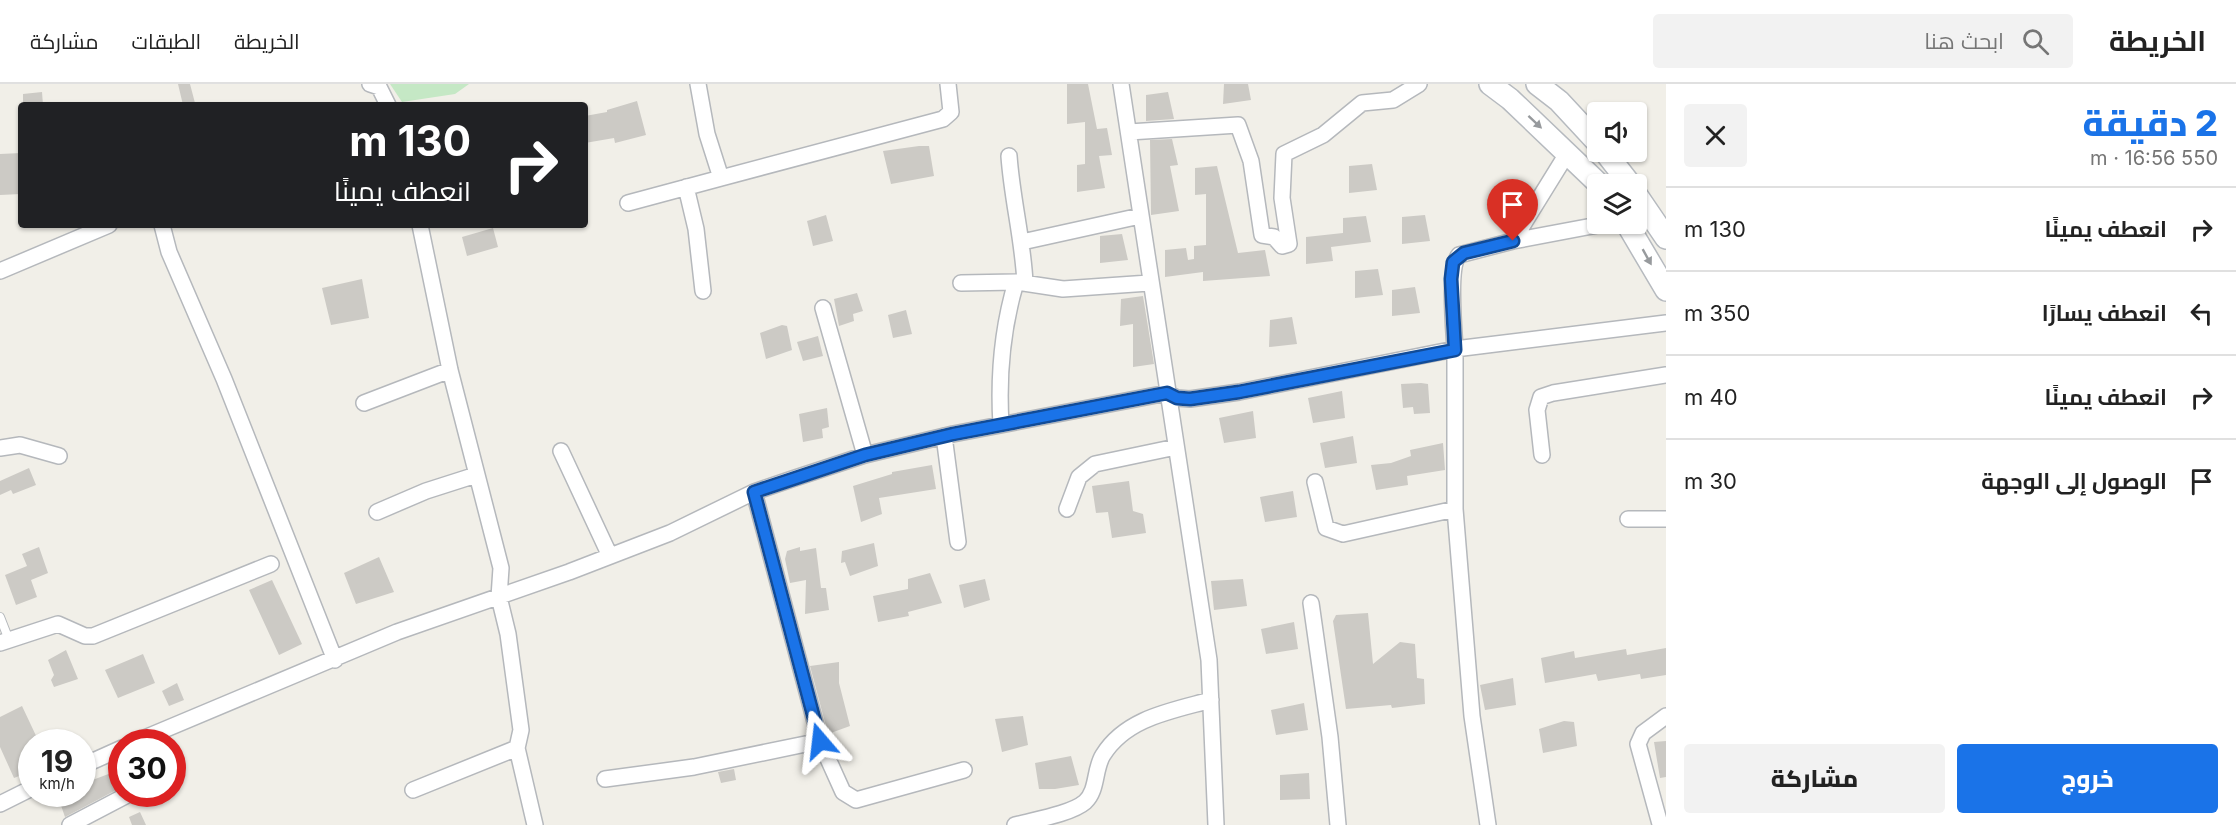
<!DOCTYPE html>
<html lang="ar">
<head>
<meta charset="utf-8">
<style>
	:root { --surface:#fff; --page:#f2f2f2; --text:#222; --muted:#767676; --line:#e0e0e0; --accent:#1a73e8 }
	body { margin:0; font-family:Inter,Cairo,sans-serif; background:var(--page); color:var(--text); direction:rtl; height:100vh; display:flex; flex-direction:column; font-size:22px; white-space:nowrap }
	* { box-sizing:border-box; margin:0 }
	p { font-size:20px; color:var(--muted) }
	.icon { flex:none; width:33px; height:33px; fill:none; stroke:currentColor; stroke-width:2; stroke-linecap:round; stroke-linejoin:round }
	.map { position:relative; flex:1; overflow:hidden; direction:ltr }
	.drawer { display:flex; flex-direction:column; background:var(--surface); width:570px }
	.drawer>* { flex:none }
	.guide { position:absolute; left:18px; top:18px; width:570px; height:126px; border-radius:6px; box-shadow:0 2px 4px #0004; direction:rtl; background:#202124; color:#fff; overflow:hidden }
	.fabs { position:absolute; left:1587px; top:18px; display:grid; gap:12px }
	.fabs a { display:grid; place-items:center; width:60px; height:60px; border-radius:6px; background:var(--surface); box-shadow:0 2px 4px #0004; font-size:30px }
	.speed { position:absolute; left:18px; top:645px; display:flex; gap:12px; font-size:30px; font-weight:700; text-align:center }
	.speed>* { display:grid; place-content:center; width:78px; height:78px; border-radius:50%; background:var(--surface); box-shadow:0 2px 4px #0004; line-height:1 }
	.speed small { font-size:15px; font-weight:400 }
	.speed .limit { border:9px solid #d22; background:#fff; color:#111 }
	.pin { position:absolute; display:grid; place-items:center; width:51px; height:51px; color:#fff; margin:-62px -26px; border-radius:50% 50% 50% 0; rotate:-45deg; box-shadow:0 0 6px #0007 }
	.pin .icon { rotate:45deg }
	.me { position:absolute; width:66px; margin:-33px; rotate:343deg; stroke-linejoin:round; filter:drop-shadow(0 0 4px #0008) }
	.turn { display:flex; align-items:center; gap:21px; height:126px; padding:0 18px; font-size:27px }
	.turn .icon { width:78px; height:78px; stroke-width:2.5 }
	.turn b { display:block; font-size:42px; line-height:51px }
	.round { display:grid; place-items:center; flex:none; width:63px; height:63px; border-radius:6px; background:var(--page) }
	.head { display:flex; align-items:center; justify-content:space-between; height:102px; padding:0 18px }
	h1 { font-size:36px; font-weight:800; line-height:45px; color:var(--accent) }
	.button { display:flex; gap:12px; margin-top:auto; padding:12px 18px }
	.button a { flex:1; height:69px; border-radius:6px; background:var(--accent); color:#fff; font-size:24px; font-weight:800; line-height:69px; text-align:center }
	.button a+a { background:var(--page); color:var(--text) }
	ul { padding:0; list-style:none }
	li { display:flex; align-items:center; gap:18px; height:84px; padding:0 18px; border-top:2px solid var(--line) }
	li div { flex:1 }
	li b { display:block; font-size:22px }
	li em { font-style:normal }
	header { display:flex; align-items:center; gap:36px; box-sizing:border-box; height:84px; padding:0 30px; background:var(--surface); border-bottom:2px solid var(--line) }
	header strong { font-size:28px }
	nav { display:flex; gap:33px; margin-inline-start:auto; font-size:21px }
	.search { width:420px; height:54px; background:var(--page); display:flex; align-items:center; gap:15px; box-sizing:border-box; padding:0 21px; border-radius:6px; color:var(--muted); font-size:22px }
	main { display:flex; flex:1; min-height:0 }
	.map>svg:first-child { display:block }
	.green { fill:#c5e8c5 }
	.building { fill:#cccac5 }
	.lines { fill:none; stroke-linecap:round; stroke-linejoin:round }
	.service-casing { stroke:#b5b8bc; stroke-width:10 }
	.minor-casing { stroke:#b5b8bc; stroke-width:18 }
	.secondary-casing { stroke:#b6babf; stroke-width:24 }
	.service { stroke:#fff; stroke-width:8 }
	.minor { stroke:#fff; stroke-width:15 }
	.secondary { stroke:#fff; stroke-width:21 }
	.oneway { fill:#979a9d }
	.route-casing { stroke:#114b97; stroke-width:15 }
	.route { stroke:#1a73e8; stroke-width:10 }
</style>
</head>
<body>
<header>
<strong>الخريطة</strong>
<div class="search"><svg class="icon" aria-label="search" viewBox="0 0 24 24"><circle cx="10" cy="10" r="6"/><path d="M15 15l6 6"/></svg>ابحث هنا</div>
<nav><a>الخريطة</a><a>الطبقات</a><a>مشاركة</a></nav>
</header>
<main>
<section class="drawer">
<div class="head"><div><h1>2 دقيقة</h1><p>550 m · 16:56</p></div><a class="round"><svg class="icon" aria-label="close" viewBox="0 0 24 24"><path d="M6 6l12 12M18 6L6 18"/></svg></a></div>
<ul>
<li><svg class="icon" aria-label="right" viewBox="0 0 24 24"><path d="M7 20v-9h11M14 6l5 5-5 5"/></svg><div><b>انعطف يمينًا</b></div><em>130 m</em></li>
<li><svg class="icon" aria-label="left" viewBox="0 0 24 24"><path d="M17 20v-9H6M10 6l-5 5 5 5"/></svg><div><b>انعطف يسارًا</b></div><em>350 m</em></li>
<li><svg class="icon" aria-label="right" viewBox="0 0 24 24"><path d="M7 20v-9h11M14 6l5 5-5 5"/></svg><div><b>انعطف يمينًا</b></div><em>40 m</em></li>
<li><svg class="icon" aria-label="arrive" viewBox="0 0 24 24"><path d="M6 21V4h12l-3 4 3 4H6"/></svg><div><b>الوصول إلى الوجهة</b></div><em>30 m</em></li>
</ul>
<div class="button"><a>خروج</a><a>مشاركة</a></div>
</section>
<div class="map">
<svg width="1666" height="741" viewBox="0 0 1666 741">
	<rect width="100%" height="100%" fill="#f1efe8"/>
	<path class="green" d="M390,0H469L455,10L402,18Z"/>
	<path class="building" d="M178,0H190L195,19L183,21Z
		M1067,0H1088L1097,45L1107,44L1112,71L1099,72L1105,104L1077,108V81L1085,80V38L1067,40Z
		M1224,0H1248L1251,16L1223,20Z
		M42,8L43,21H23V10Z
		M1168,8L1174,35L1146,37V11Z
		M637,17L646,51L615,59L614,54L585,59V32L607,28V26Z
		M1172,55L1178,81L1170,82L1179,127L1151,131L1150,56Z
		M919,62H929L934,92L891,100L883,67Z
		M21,69V110L0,111V70Z
		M1372,80L1377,106L1349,109V82Z
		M1217,82L1238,169L1265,166L1270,192L1203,197V188L1165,193V166L1186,164L1188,176L1194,175V162L1206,161V110L1195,111V84Z
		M826,131L833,157L813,162L807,137Z
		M1425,131L1430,157L1402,160V133Z
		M1366,132L1371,158L1331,163L1333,177L1306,180V153L1343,149V134Z
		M493,144L498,163L467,172L462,153Z
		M1122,150L1128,176L1100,179V152Z
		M1378,185L1383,211L1355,214V187Z
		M362,195L369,234L331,241L322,204Z
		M1415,203L1420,229L1392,232V206Z
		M857,209L863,227L853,230L854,237L839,242L834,215Z
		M1143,212L1154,280L1133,283V240L1120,242L1121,215Z
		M906,226L912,250L893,254L888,231Z
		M1292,233L1297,260L1269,263L1270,236Z
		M782,241L787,242L792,266L766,275L760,249Z
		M818,252L823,272L803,277L797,258Z
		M1421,299L1428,300L1430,329L1414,330L1413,323L1403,324L1401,300Z
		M1342,307L1345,334L1313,339L1308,314Z
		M827,324L829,343L822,345L823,354L803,358L799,330Z
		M1253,327L1256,354L1224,359L1219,334Z
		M1353,352L1357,379L1325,384L1320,359Z
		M1443,359L1445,386L1407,392L1408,401L1376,406L1371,381L1391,379L1411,372L1410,366Z
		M932,381L936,405L879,414L882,430L861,438L853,402L892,390V388Z
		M29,384L36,401L13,410L11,406L0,411V397Z
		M1129,397L1133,427L1143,430L1146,449L1112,454L1108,428L1096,429L1092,402Z
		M1293,407L1297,433L1265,438L1260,413Z
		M874,459L878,482L850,492L845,478L841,479L842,467Z
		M39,463L48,489L31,496L37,513L16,521L5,491L27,482L22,470Z
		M800,463V467L816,464L821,504H826L829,526L805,530L806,496L790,499L785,475L787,467Z
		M379,473L394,508L356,520L344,489Z
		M930,489L942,519L908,528L909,532L878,538L873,512L908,505V495Z
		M985,495L990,516L964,524L959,501Z
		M1243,495L1247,522L1214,526L1211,497Z
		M272,496L302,560L279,571L249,506Z
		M1368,529L1373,580L1400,558L1415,560L1417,594L1424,595L1425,620L1392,624L1391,621L1346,625L1333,537L1336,531Z
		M1294,538L1298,565L1266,570L1261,545Z
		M1666,564V591L1641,595L1640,590L1598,597L1596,590L1545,599L1541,574L1574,567L1575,574L1626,565L1627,571Z
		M66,566L78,595L54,603L51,596L54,591L48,576Z
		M143,570L155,599L118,614L105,586Z
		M839,578V599L850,642L828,650L810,582Z
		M1513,594L1516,621L1485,626L1480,601Z
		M177,599L184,616L169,622L162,607Z
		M1304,619L1308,646L1276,651L1271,626Z
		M22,622L39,658H32V687L14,694L0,663V633Z
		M1023,632L1028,661L1002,668L995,635Z
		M1564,637L1574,638L1577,662L1543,669L1539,645Z
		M1666,657V693L1660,694L1654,658Z
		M1071,672L1079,701L1055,705H1039L1035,679Z
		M734,685L736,696L721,699L718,688Z
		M119,686L122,703L65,733L57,710H82V700Z
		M1309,689L1310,715L1280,716V691Z
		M140,728L146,741H132L129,733Z"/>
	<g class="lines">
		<defs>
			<path id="service" d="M0,533L9,556"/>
			<path id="minor" d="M370,0L379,3L388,21
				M698,0L707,50L721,94L943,35L951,28L948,0
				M1121,0L1209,576L1216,741
				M1129,48L1238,41L1251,77L1262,151L1274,153L1282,162L1289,160L1282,114L1284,70L1323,51L1362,19L1393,16L1419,0
				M1009,72C1012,115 1023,156 1025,199
				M686,103L696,145L703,207
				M628,119L721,94
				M162,141L169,168L224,295L335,576
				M420,141L450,286L501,484L499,513L508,550L521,646L517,664L535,741
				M1513,157L1568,68
				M1022,158L1140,132
				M0,187L109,141
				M961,199L1016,198L1063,205L1149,199
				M823,224L865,371
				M364,319L450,286
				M1001,341C998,292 1002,245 1016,198
				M944,352L958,458
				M0,364L20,361L59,372
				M561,367L610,472
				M1542,371L1537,326L1541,313L1553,309L1666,291
				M1315,398L1326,444L1343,450L1455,425
				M1067,425L1079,393L1095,380L1176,363
				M377,428L426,407L476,391
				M1628,435H1666
				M1311,519L1330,653L1338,741
				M0,559L58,540L85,552H93L271,480
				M820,657L843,708L856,716L964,686
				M135,658L397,548L569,488L670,449L754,408L792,395L865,371L953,350L1167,309L1177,314L1190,315L1239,308L1455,265C1454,247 1448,183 1459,171L1513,157L1603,140
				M82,682L122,664
				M605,695L694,683L820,657L754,408
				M413,706L517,664
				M0,720L32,704
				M1660,740L1638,660L1643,649L1666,632
				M70,741L129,710
				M1015,741C1033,736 1071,730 1085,718C1098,706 1094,685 1103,671C1126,634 1171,627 1211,616
				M1488,741L1472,632L1455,425V265L1666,239"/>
			<path id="secondary" d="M1490,0L1510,15L1599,100
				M1537,0L1559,17L1598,59
				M1605,68L1630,100
				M1636,110L1666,154
				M1627,140L1666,206"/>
		</defs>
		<use href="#service" class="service-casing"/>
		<use href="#minor" class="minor-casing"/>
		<use href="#secondary" class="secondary-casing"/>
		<use href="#service" class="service"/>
		<use href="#minor" class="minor"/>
		<use href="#secondary" class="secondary"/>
	</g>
	<defs><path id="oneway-solid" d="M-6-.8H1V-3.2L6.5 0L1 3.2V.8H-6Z" transform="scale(1.5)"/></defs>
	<g class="oneway">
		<use href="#oneway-solid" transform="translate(1535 38) rotate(43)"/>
		<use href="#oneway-solid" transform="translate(1647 173) rotate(61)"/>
	</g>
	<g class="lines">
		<defs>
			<path id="route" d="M820,657L754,408L865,371L953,350L1167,309L1177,314L1190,315L1239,308L1455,266L1451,195L1453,178L1464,169L1513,157"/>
		</defs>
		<use href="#route" class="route-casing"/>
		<use href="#route" class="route"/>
	</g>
</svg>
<div class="fabs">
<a><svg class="icon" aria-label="sound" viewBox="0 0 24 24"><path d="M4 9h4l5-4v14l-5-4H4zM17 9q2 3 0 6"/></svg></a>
<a><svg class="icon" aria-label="layers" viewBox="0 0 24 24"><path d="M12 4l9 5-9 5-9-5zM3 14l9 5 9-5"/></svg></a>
</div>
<div class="speed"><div>19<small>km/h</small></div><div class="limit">30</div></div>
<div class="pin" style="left:1513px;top:157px;background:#d93025"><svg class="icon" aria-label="arrive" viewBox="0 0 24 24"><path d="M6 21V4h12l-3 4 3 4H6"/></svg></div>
<svg class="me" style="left:820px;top:657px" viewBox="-20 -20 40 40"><path d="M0-17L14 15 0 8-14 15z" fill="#1a73e8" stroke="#fff" stroke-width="4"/></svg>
<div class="guide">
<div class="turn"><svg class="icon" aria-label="right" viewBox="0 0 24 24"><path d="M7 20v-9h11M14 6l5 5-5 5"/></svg><div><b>130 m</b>انعطف يمينًا</div></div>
</div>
</div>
</main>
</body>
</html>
